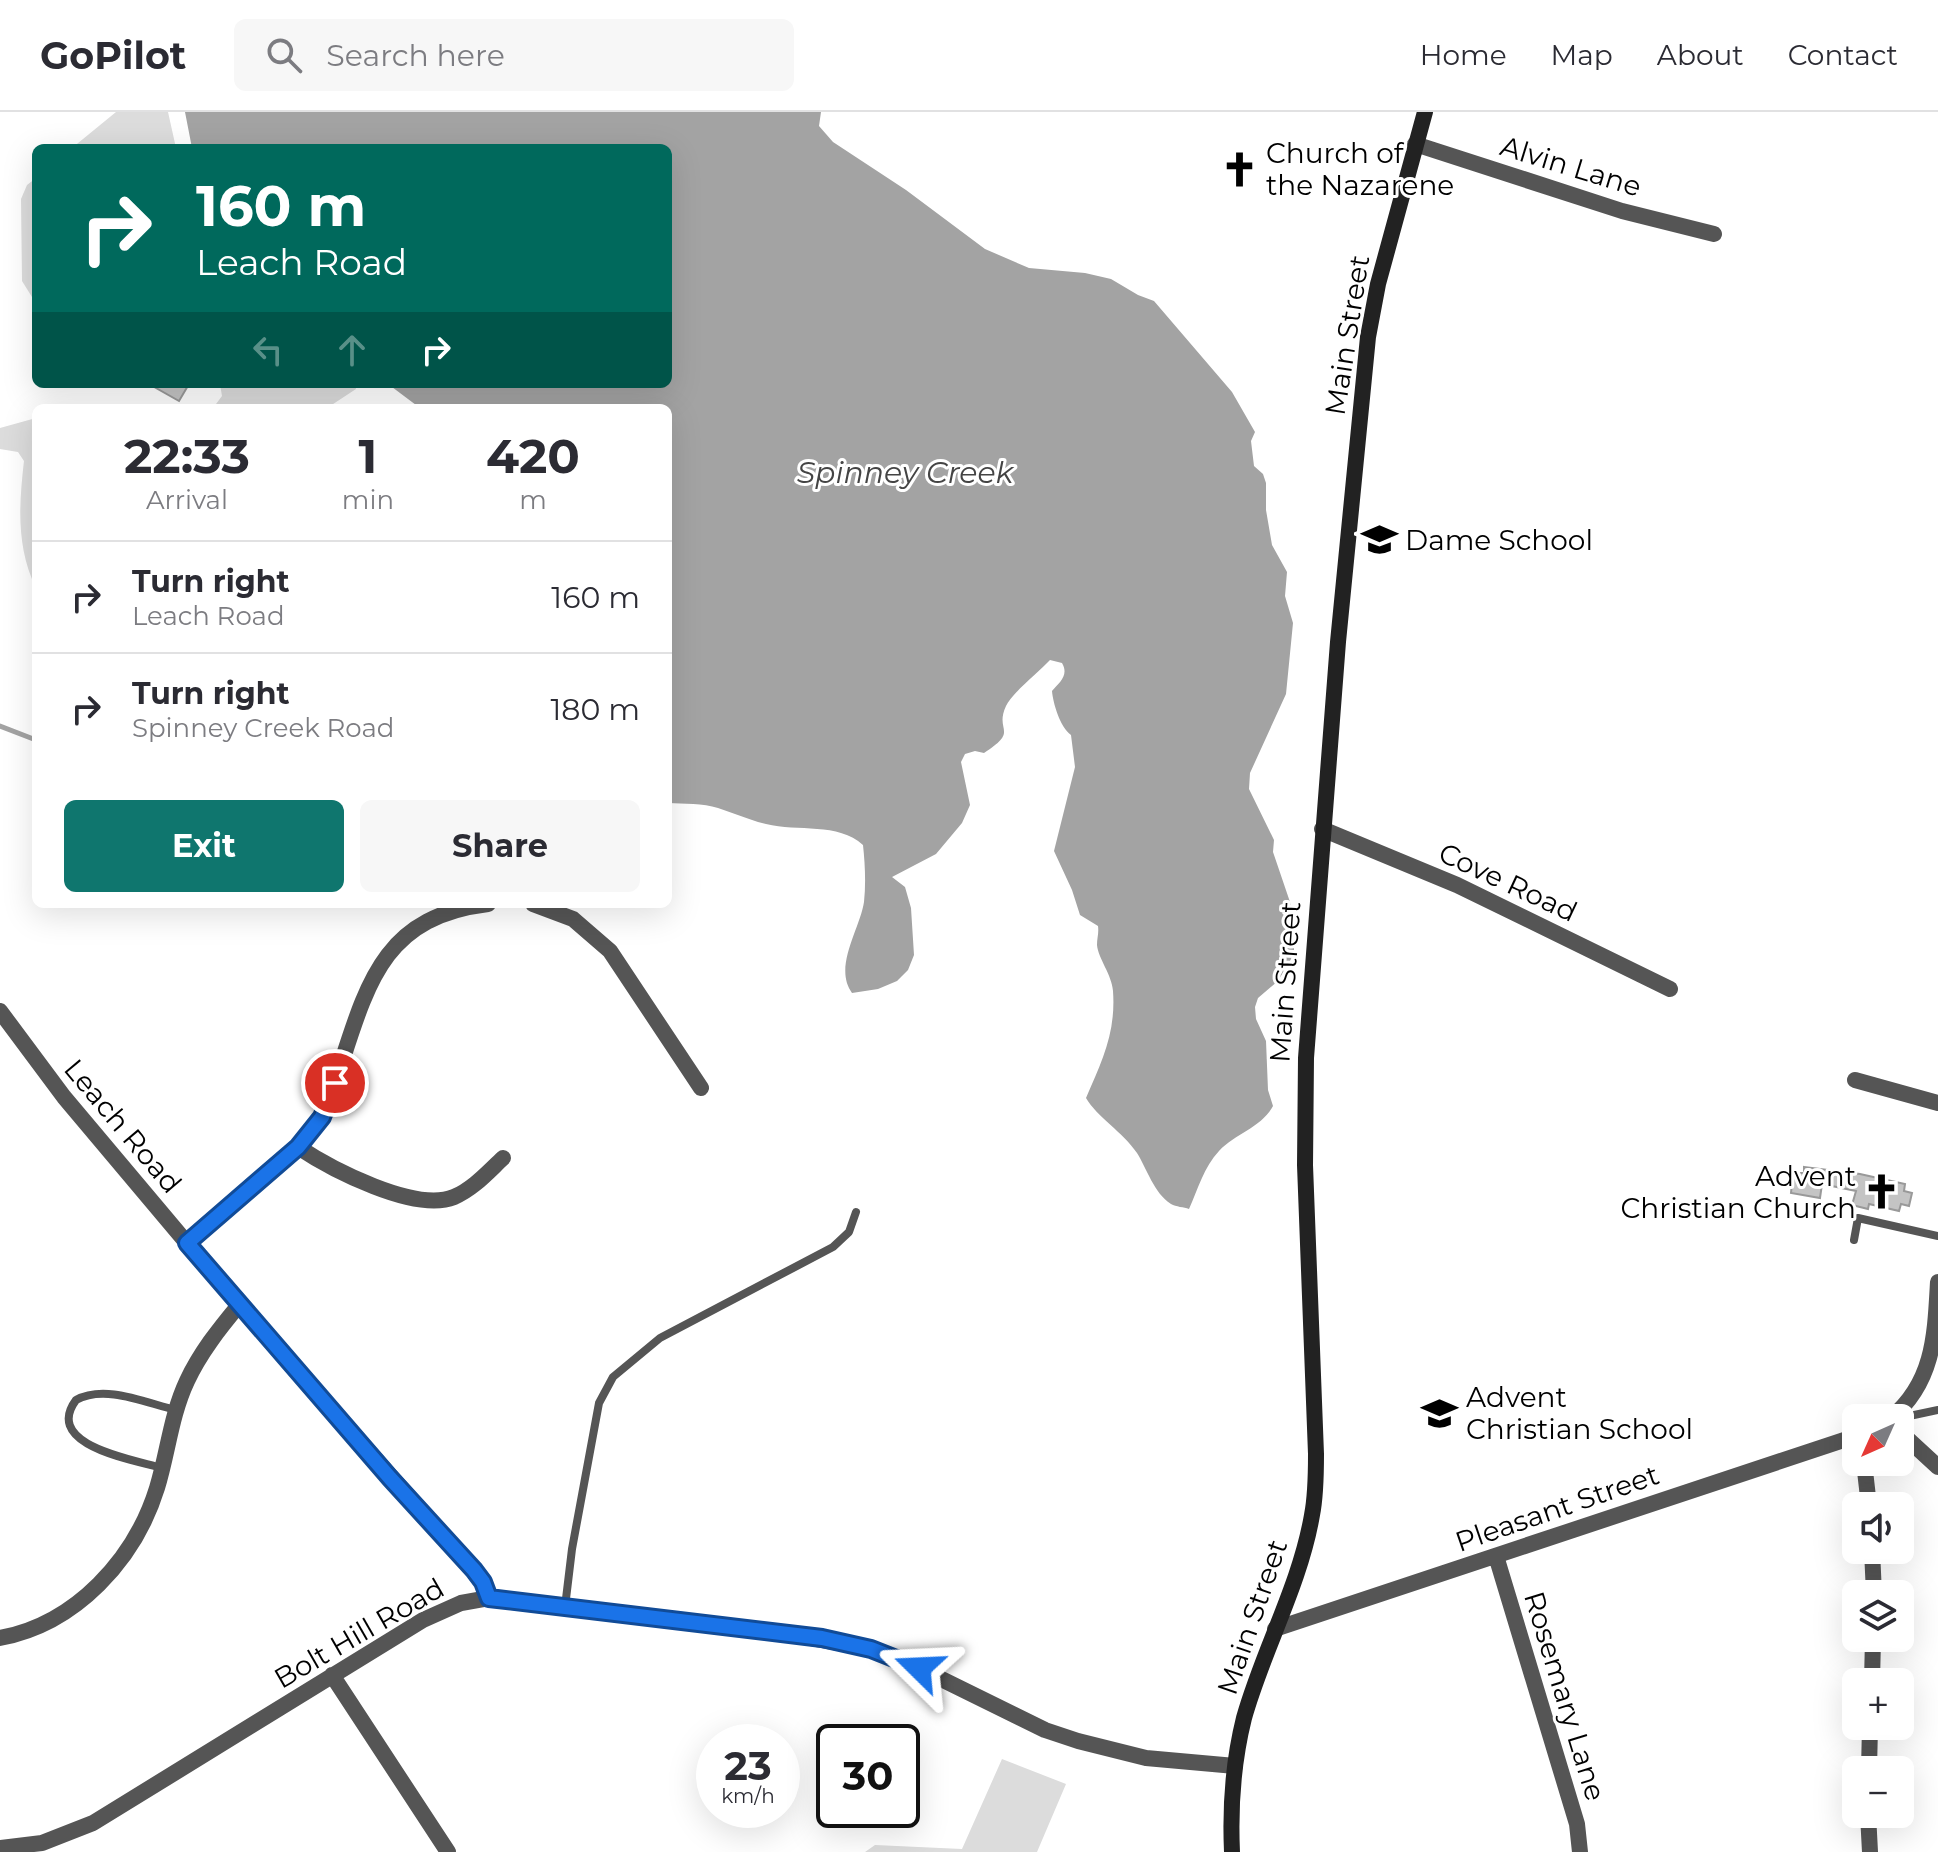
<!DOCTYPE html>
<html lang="en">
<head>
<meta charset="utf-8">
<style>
	:root { --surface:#fff; --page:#f7f7f7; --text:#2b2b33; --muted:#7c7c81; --line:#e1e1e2; --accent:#0f766e }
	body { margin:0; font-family:Montserrat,sans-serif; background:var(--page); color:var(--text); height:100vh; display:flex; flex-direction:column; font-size:30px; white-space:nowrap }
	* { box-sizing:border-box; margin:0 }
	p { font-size:26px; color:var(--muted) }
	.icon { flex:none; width:44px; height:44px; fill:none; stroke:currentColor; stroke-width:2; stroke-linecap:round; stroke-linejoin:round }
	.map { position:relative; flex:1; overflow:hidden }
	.sheet { position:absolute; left:32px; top:292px; width:640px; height:504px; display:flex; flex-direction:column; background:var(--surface); border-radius:12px; box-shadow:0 8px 32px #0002 }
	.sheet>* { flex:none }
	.top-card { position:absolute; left:32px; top:32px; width:640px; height:244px; border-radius:12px; box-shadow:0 8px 32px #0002; background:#00695c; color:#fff; overflow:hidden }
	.needle { width:52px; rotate:225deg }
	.fabs { position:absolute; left:1842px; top:1292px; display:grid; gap:16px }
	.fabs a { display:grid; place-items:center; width:72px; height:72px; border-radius:12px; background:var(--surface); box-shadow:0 8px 32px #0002; font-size:40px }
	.speed { position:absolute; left:696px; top:1612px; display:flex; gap:16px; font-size:40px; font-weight:700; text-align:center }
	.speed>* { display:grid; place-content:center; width:104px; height:104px; border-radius:50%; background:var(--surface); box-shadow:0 8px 32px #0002; line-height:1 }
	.speed small { font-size:20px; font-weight:400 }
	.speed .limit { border:4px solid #111; border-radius:12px; background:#fff; color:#111 }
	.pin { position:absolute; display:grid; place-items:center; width:68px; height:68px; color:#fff; margin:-34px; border:4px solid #fff; border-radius:50%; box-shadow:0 2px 8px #0007 }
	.me { position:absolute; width:88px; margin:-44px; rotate:291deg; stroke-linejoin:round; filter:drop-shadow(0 0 6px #0008) }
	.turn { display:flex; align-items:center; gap:28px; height:168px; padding:0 32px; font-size:36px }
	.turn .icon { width:104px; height:104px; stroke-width:2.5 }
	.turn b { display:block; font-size:56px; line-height:68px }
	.lanes { display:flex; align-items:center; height:76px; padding:0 32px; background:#0003; justify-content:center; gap:40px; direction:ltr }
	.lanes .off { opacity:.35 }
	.eta { display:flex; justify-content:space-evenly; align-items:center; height:136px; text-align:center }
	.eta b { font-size:48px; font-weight:700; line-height:56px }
	.button { display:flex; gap:16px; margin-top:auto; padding:16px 32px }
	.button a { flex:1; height:92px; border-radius:12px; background:var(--accent); color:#fff; font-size:32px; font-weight:700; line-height:92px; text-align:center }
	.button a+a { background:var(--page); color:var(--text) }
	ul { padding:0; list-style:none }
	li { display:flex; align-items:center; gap:24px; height:112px; padding:0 32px; border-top:2px solid var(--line) }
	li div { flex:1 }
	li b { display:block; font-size:30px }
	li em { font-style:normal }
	header { display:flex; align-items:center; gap:48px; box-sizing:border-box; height:112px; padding:0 40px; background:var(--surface); border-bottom:2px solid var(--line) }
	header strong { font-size:38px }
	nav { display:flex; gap:44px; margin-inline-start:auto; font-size:28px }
	.search { width:560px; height:72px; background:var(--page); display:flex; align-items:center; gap:20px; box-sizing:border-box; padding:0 28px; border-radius:12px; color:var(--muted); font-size:30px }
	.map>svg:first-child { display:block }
	.green { fill:#dcdcdc }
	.water { fill:#a3a3a3 }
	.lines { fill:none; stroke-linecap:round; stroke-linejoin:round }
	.stream { stroke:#a3a3a3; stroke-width:5 }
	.building { fill:#c4c4c4; stroke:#999; stroke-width:2 }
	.service { stroke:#555; stroke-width:8 }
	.minor { stroke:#555; stroke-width:16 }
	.secondary { stroke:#222; stroke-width:16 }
	.route-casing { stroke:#114b97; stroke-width:20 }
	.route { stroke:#1a73e8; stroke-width:14 }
	.labels { text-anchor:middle; stroke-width:6; stroke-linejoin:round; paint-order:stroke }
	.poi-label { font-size:28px; fill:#000; stroke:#fff; text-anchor:start }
	.street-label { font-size:28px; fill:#000; stroke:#fff }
	.water-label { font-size:30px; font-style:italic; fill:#444; stroke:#fff }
</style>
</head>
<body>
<header>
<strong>GoPilot</strong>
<div class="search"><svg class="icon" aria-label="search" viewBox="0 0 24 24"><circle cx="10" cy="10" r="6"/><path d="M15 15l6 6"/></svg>Search here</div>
<nav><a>Home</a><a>Map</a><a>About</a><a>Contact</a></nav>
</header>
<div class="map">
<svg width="1938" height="1740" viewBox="0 0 1938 1740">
	<rect width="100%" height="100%" fill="#fff"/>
	<path class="green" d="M116,0H168L176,36H72Z
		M36,66V265L32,266L35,202L32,185L22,169L21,87L27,73Z
		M220,272H355L356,277L327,296H213L222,284Z
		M36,306V476C16,435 19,392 24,349L18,340L0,337V316Z
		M1002,1647L1066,1672L1037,1740H865L875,1733L962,1737Z"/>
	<path class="water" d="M185,0H821L819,14L833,30L906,78L985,137L1029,156L1085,161L1111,167L1138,183L1154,189L1232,280L1255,320L1251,329L1254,354L1263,362L1266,371V398L1272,433L1287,460L1285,484L1293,511L1286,582L1250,661L1249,677L1274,728L1273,740L1290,790L1294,824V842L1278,869L1258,886L1255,895L1256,907L1266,929L1268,978L1273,994C1261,1016 1236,1021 1219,1039C1204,1055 1198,1077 1189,1097C1184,1095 1176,1095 1171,1092C1154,1081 1147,1057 1137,1041C1123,1020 1097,1005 1086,986C1102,949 1116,921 1113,879C1112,863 1098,846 1097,833C1097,826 1099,821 1098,814L1080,803L1072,778L1054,739L1075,655L1071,623C1060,615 1053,591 1052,579C1060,570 1069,563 1062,551L1050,548C1039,560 1012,581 1006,594C994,620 1020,618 984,641L975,639L965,642L961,650L970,693L962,711L936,742L892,765L905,775L911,796L914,843L908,858L897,869L878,877L852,881C833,855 860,817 864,790C866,771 865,752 863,733C838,710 798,720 766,712C749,708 734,701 718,696C703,691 684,692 668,691V296H420L388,272H668V36H192Z"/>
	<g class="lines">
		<path class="stream" d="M0,614L36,628"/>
	</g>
	<path class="building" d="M149,272H189L179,289Z
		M1804,1055L1860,1062L1905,1072L1904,1079L1912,1081L1909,1094L1901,1092L1899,1099L1869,1092L1868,1097L1852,1093L1856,1079L1822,1072L1820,1086L1791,1081L1793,1061H1804Z"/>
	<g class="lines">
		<path class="service" d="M1854,1128L1858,1106L1938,1124
			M1900,1306L1938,1298
			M162,1356C136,1348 42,1334 76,1288C105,1272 146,1291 176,1298
			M565,1495L572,1437L599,1291L613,1265L660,1226L833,1135L849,1120L856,1100"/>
		<path class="minor" d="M1415,32L1622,99L1714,122
			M1322,717L1457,773L1670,877
			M533,792L573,807L610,839L701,976
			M0,899L64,985L239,1193L474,1458L483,1470L489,1486
			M1855,968L1938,991
			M298,1035C331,1057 415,1101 454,1085C473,1077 488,1060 503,1046
			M187,1131C211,1109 236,1088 261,1067C282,1048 306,1031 321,1006C331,989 336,968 342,949C369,865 388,804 488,792
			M1891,1306C1934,1270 1935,1223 1938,1170
			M1900,1320L1938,1355
			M1864,1350L1869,1394
			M1872,1438L1874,1482
			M1496,1444L1577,1712L1580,1740
			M1275,1517L1856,1324
			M0,1526C76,1512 135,1447 157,1376C168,1340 171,1303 187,1269C200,1241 219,1217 239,1193
			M332,1563L448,1740
			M1872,1570L1873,1526
			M1869,1658L1870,1614
			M1868,1702L1870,1740
			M0,1736L42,1731L93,1711L423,1508L461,1491L489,1486L771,1519L871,1537L919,1556L1045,1618L1078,1629L1146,1646L1235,1654"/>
		<path class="secondary" d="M1232,1740C1230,1695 1233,1650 1244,1606C1263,1538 1300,1473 1312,1403C1316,1383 1316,1362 1316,1342L1305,1053L1306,946L1338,530L1368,225L1378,172L1425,0"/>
	</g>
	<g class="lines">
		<defs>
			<path id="route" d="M335,971L322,1005L298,1035L187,1131L390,1366L474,1458L483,1470L489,1486L822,1526L871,1537L919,1556"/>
		</defs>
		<use href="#route" class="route-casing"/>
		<use href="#route" class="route"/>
	</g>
	<defs>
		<symbol id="church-bare" viewBox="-9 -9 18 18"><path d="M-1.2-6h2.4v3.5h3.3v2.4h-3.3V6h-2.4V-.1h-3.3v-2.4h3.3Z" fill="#000" stroke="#fff" stroke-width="2.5" paint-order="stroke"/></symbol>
		<symbol id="school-bare" viewBox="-9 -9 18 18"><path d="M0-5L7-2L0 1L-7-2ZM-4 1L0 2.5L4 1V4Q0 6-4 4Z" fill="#000" stroke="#fff" stroke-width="2.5" paint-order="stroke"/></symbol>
	</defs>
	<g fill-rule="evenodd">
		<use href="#church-bare" x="1214" y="32" width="51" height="51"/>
		<use href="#school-bare" x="1354" y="402" width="51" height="51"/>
		<use href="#church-bare" x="1856" y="1054" width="51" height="51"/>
		<use href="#school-bare" x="1414" y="1276" width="51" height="51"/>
	</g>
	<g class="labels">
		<g class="poi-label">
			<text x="1266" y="51">Church of<tspan x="1266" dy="32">the Nazarene</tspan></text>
			<text x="1405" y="438">Dame School</text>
			<text x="1856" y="1074" text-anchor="end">Advent<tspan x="1856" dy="32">Christian Church</tspan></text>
			<text x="1466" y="1295">Advent<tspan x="1466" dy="32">Christian School</tspan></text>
		</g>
		<g class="street-label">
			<text transform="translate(1571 54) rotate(17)" y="10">Alvin Lane</text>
			<text transform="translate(1347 223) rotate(-81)" y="10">Main Street</text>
			<text transform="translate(1508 770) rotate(25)" y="10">Cove Road</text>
			<text transform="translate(1285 870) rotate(-86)" y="10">Main Street</text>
			<text transform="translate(123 1014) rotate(50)" y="10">Leach Road</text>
			<text transform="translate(1557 1396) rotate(-19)" y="10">Pleasant Street</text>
			<text transform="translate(1252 1505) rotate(-71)" y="10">Main Street</text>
			<text transform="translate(359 1521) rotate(-30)" y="10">Bolt Hill Road</text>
			<text transform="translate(1565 1584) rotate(73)" y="10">Rosemary Lane</text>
		</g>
		<g class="water-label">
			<text x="905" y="371">Spinney Creek</text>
		</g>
	</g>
</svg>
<div class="fabs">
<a><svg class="needle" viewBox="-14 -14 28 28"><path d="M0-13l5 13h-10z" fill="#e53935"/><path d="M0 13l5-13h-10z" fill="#7c7c81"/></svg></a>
<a><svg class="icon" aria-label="sound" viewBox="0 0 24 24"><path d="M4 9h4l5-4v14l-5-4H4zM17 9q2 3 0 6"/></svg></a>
<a><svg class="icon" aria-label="layers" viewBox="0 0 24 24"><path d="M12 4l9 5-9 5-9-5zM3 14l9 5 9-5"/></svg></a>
<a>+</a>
<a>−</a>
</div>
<div class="speed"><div>23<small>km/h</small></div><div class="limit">30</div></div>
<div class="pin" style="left:335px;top:971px;background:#d93025"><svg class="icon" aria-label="arrive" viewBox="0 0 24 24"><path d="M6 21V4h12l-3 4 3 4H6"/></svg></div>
<svg class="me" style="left:919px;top:1556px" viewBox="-20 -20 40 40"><path d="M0-17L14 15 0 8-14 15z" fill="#1a73e8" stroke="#fff" stroke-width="4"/></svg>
<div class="top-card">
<div class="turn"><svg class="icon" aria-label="right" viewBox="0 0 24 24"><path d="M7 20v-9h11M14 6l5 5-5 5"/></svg><div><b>160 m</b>Leach Road</div></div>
<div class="lanes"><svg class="icon off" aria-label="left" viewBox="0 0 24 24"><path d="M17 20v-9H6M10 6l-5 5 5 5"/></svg><svg class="icon off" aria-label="ahead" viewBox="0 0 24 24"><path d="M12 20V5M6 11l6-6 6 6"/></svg><svg class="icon" aria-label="right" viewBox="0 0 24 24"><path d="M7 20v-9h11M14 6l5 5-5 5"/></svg></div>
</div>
<section class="sheet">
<div class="eta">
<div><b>22:33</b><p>Arrival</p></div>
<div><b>1</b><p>min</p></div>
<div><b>420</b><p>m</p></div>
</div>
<ul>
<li><svg class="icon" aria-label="right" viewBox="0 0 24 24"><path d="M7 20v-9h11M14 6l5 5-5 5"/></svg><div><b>Turn right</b><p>Leach Road</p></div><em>160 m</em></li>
<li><svg class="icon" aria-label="right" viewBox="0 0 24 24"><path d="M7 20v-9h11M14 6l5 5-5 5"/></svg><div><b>Turn right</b><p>Spinney Creek Road</p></div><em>180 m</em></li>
</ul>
<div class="button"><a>Exit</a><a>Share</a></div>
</section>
</div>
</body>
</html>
